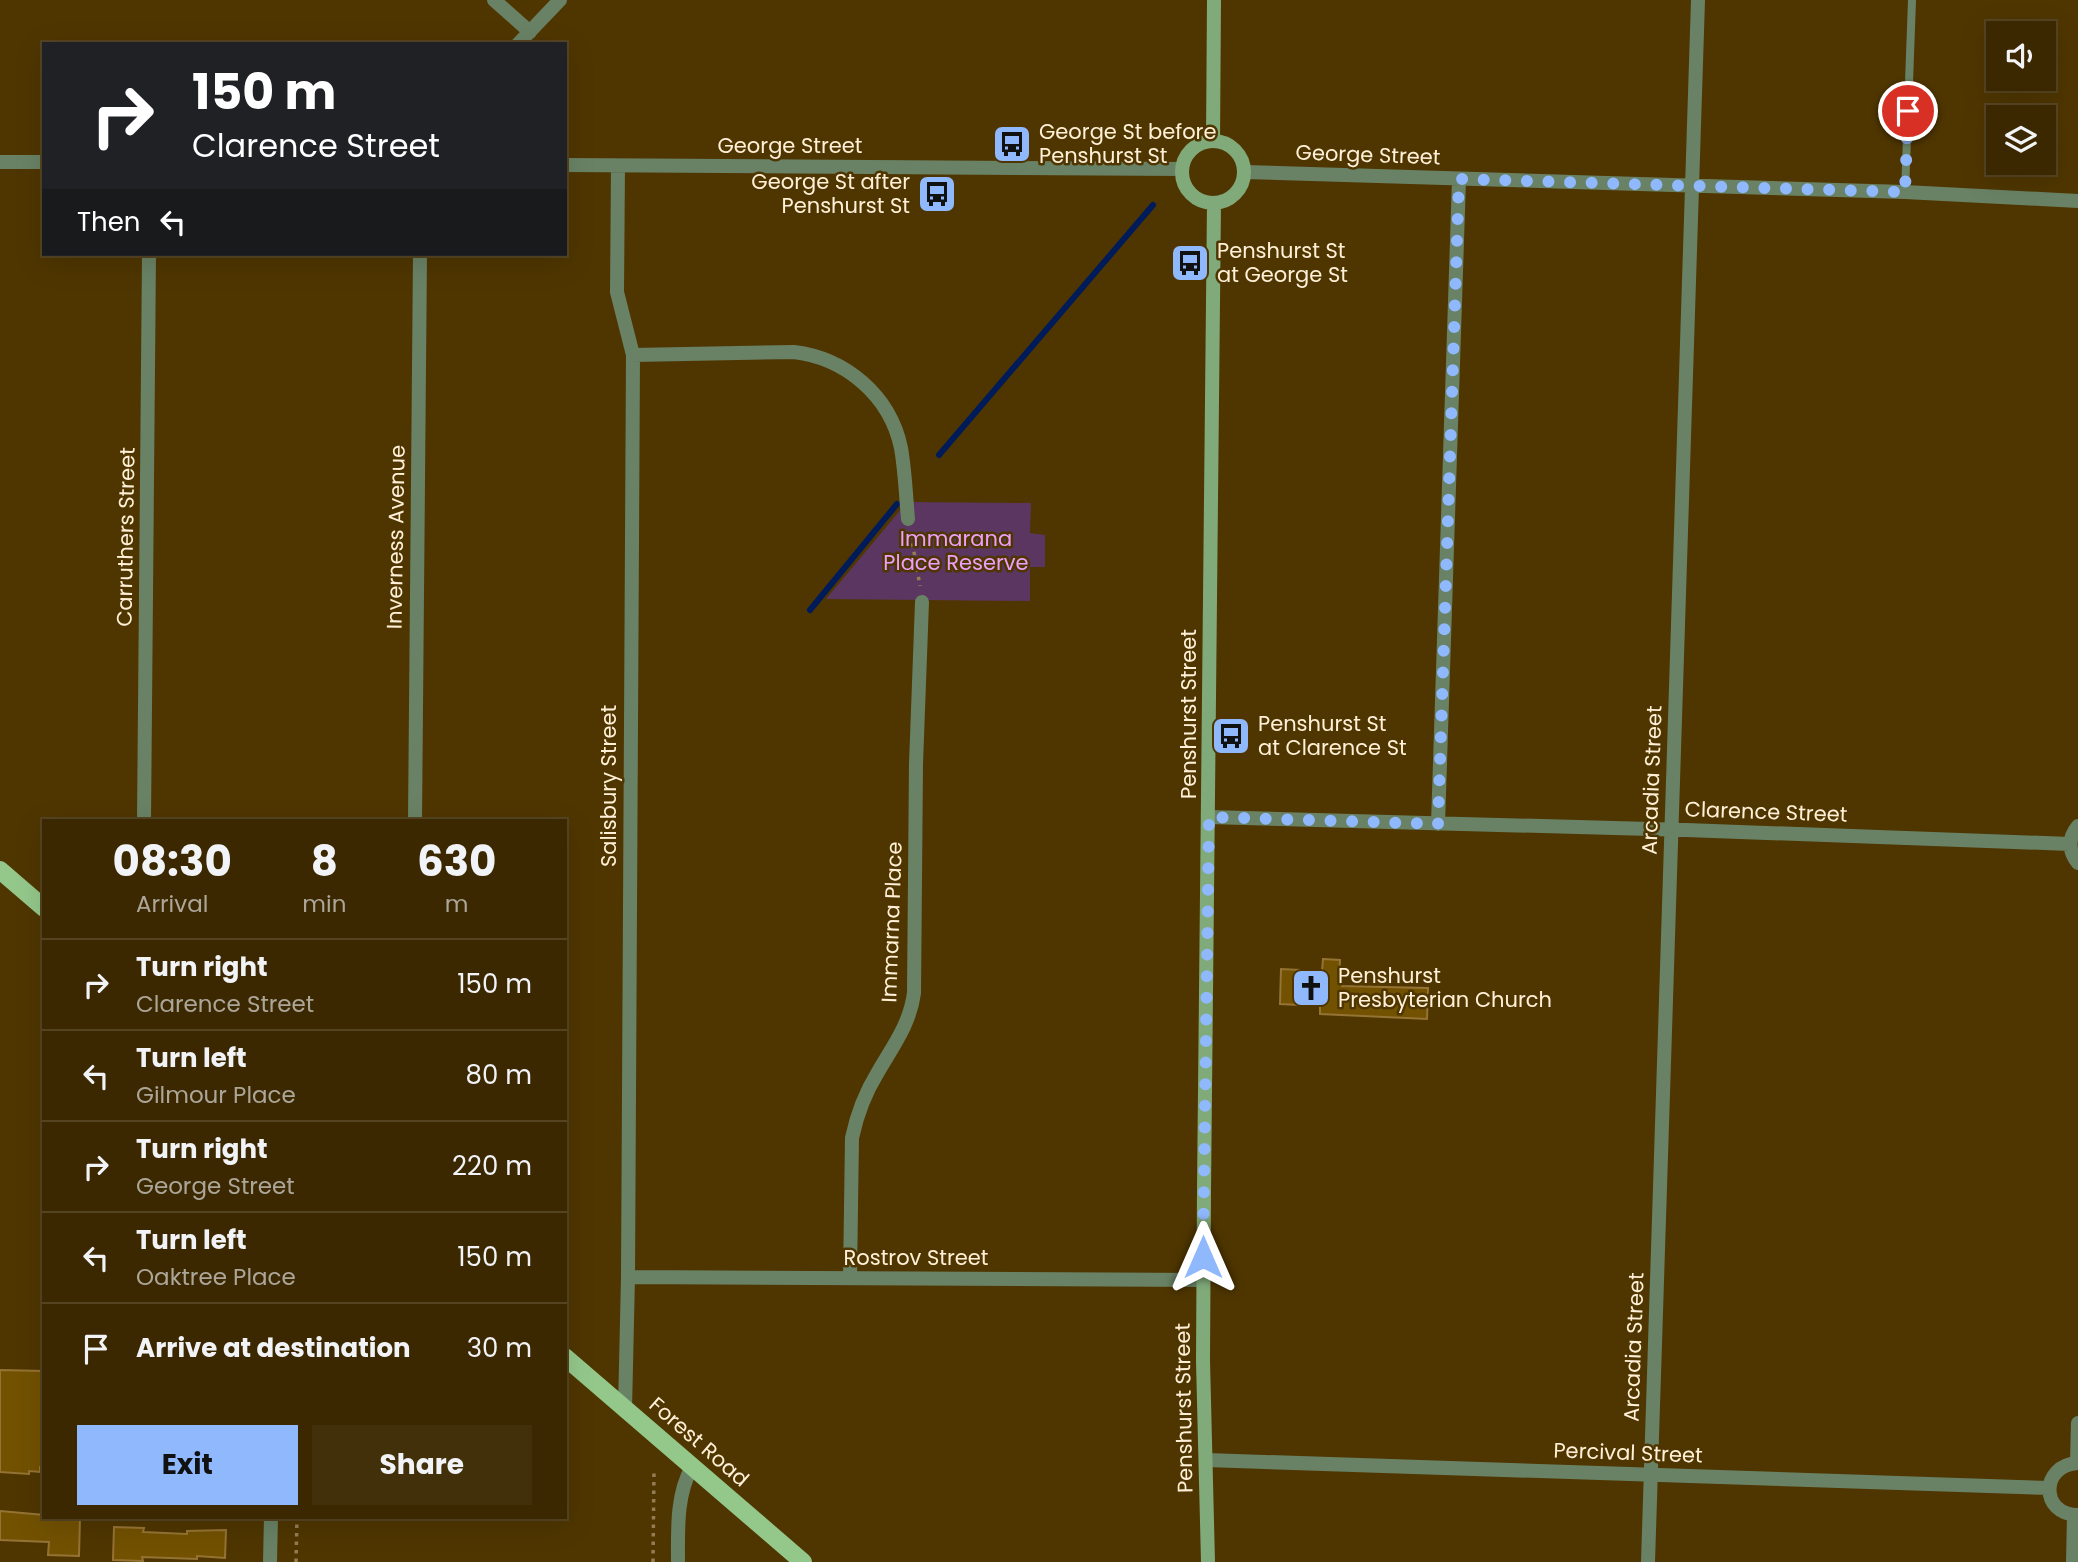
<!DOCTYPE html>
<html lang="en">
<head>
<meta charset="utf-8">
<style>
	:root { --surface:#3b2800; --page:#42300a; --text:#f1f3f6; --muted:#aca699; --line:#544422; --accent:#90b8fd }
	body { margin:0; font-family:Poppins,sans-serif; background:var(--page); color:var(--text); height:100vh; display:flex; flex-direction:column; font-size:26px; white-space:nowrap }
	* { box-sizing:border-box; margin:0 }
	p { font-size:23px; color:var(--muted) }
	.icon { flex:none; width:38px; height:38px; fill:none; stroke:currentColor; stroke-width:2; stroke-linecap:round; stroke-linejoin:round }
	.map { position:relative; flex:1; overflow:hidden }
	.side { position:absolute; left:42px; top:819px; width:525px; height:700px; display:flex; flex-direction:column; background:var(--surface); border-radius:0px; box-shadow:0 7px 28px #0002,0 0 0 2px var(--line) }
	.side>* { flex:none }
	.top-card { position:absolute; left:42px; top:42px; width:525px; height:214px; border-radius:0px; box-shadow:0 7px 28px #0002,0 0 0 2px var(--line); background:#202124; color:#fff; overflow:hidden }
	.buttons { position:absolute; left:1986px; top:21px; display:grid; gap:14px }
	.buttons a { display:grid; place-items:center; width:70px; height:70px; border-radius:0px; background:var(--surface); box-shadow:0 7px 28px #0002,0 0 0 2px var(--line); font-size:35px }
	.pin { position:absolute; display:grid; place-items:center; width:60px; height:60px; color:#fff; margin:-30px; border:4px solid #fff; border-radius:50%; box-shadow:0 2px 7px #0007 }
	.me { position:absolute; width:77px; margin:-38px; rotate:0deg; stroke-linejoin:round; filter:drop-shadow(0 0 5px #0008) }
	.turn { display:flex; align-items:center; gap:24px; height:147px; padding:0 35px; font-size:32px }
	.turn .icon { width:91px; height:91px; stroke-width:2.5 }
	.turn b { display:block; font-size:49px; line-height:60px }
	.then { display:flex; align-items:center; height:66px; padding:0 35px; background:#0003; gap:14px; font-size:26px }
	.eta { display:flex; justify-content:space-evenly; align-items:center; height:119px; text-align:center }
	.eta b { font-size:42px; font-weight:700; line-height:49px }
	.primary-button { display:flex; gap:14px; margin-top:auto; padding:14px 35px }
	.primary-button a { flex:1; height:80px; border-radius:0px; background:var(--accent); color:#111; font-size:28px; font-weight:700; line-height:80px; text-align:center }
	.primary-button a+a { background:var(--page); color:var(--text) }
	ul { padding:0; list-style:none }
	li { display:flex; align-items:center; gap:21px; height:91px; padding:0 35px; border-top:2px solid var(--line) }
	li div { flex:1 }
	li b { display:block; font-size:26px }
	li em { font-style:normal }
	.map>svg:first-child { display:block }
	.green { fill:#5a3661 }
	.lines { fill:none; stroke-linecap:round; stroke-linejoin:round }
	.stream { stroke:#001b5a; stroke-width:6 }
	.building { fill:#725100; stroke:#957334; stroke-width:2 }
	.path { stroke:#937e53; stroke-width:3.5; stroke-dasharray:3.5 5; stroke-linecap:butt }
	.service { stroke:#698265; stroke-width:8 }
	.minor { stroke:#698265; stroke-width:14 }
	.secondary { stroke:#81aa7a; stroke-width:14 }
	.primary { stroke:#94c88b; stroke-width:18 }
	.route { stroke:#90b8fd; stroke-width:12; stroke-dasharray:0 21.6 }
	.labels { text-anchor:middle; stroke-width:5; stroke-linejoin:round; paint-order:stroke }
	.poi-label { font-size:21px; fill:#fff0d7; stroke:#4f3600; text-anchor:start }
	.street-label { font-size:21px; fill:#fff0d7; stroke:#4f3600 }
	.park-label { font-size:21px; fill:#eca0fb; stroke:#4f3600 }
</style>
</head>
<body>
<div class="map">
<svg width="2078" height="1562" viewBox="0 0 2078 1562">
	<rect width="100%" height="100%" fill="#4f3600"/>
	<path class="green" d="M907,502L1031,503L1030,533L1045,535V567H1030V601L826,599Z"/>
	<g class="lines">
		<path class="stream" d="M939,455L1153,205
			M810,610L897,504"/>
	</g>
	<path class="building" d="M1323,959L1340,960L1339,978H1343L1342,986L1428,988L1427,1019L1320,1014V1006L1280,1004L1281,969L1322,971Z
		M0,1370L44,1371V1467H40V1472L29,1471V1474L0,1472Z
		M0,1511L44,1515V1517H80L79,1556L48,1555L49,1542L0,1540Z
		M114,1527L144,1528L143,1532L187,1534V1531L226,1530L225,1558L197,1556V1559L142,1557L143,1561L113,1560Z"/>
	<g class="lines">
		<path class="path" d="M911,535L920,586
			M296,1562L297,1517
			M653,1562L654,1470"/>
		<path class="service" d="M1905,192L1912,0"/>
		<path class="minor" d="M494,0L530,32
			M518,44L560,0
			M0,162H44
			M565,165L1182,169
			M618,166L617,292L633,355L628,1277L625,1409
			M1244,172L1905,192L2078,201
			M633,355L794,352C845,358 890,395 901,448C905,471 906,496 908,519
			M1209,817L1686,830L2070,844
			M144,821L149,254
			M415,821L420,254
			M1438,824L1459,179
			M2078,826C2068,838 2068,851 2078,863
			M628,1277L1203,1280
			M850,1278L852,1138C857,1114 865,1093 878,1072C893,1046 910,1024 914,993L916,764L922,602
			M1206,1460L2049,1488
			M2077,1462L2078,1423
			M2078,1463C2040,1465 2040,1515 2078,1515
			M270,1562L271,1517
			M678,1562C678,1531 676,1495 692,1467
			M1648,1562L1698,0
			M2073,1562L2074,1516"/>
		<path class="secondary" d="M1213,141L1214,0
			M1182 172a31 31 0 1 1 62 0a31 31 0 1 1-62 0Z
			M1208,1562L1203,1361L1204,1190L1214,203"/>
		<path class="primary" d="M0,870L44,908
			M565,1357L803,1562"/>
	</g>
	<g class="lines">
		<path class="route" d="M1203,1257L1209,817L1438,824L1459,179L1905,192L1908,111"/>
	</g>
	<defs>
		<symbol id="bus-square" viewBox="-11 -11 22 22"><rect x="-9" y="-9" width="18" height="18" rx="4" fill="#90b8fd" stroke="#4f3600"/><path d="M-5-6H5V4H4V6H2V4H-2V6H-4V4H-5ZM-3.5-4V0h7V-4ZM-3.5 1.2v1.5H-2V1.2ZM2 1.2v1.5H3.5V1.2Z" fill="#111"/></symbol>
		<symbol id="church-square" viewBox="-11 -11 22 22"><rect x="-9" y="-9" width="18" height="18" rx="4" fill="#90b8fd" stroke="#4f3600"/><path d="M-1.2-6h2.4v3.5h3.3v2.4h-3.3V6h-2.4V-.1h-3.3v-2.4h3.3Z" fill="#111"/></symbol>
	</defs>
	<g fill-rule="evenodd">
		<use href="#bus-square" x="990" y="122" width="44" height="44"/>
		<use href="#bus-square" x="915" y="172" width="44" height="44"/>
		<use href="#bus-square" x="1168" y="241" width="44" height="44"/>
		<use href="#bus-square" x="1209" y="714" width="44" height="44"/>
		<use href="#church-square" x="1289" y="966" width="44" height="44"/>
	</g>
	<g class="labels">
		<g class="poi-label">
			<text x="1039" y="139">George St before<tspan x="1039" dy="24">Penshurst St</tspan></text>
			<text x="910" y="189" text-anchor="end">George St after<tspan x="910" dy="24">Penshurst St</tspan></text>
			<text x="1217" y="258">Penshurst St<tspan x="1217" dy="24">at George St</tspan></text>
			<text x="1258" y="731">Penshurst St<tspan x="1258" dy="24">at Clarence St</tspan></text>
			<text x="1338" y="983">Penshurst<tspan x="1338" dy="24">Presbyterian Church</tspan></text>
		</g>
		<g class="street-label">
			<text x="790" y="153">George Street</text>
			<text transform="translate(1368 155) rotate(2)" y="7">George Street</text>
			<text transform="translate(126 537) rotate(-89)" y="7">Carruthers Street</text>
			<text transform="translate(396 537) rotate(-89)" y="7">Inverness Avenue</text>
			<text transform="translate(1189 714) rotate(-90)" y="7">Penshurst Street</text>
			<text transform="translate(1652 780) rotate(-88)" y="7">Arcadia Street</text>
			<text transform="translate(609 786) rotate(-90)" y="7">Salisbury Street</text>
			<text transform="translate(1766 812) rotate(2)" y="7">Clarence Street</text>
			<text transform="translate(892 922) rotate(-88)" y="7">Immarna Place</text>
			<text x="916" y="1265">Rostrov Street</text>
			<text transform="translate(1634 1347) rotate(-88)" y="7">Arcadia Street</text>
			<text transform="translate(1184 1408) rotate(-91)" y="7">Penshurst Street</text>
			<text transform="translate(699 1442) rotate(41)" y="7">Forest Road</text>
			<text transform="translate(1628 1453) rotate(2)" y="7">Percival Street</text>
		</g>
		<g class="park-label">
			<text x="956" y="546">Immarana<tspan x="956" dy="24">Place Reserve</tspan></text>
		</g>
	</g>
</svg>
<div class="buttons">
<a><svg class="icon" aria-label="sound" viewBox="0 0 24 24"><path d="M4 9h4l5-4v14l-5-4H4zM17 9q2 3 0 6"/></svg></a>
<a><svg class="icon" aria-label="layers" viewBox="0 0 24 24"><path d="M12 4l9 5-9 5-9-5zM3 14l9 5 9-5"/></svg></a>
</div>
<div class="pin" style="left:1908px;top:111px;background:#d93025"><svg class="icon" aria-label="arrive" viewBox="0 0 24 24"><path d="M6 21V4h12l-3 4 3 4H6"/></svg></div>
<svg class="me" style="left:1203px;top:1257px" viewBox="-20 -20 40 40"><path d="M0-17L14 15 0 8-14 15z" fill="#90b8fd" stroke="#fff" stroke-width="4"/></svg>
<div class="top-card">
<div class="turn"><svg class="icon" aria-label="right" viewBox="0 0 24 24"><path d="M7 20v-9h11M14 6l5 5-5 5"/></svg><div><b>150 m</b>Clarence Street</div></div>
<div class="then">Then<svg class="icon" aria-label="left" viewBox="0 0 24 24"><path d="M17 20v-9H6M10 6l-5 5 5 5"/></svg></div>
</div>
<section class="side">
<div class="eta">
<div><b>08:30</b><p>Arrival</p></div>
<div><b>8</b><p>min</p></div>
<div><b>630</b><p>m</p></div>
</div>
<ul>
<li><svg class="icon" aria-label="right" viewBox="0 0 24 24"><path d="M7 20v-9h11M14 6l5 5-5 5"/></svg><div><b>Turn right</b><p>Clarence Street</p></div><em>150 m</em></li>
<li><svg class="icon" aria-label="left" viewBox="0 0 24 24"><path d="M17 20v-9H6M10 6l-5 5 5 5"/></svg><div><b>Turn left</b><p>Gilmour Place</p></div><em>80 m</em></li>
<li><svg class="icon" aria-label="right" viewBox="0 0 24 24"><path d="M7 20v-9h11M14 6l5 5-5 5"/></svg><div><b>Turn right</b><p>George Street</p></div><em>220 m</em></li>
<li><svg class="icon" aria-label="left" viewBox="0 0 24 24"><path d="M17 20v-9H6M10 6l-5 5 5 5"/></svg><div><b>Turn left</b><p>Oaktree Place</p></div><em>150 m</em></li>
<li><svg class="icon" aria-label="arrive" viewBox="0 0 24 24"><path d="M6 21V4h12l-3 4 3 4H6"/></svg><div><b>Arrive at destination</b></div><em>30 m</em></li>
</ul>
<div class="primary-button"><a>Exit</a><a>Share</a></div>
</section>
</div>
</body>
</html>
